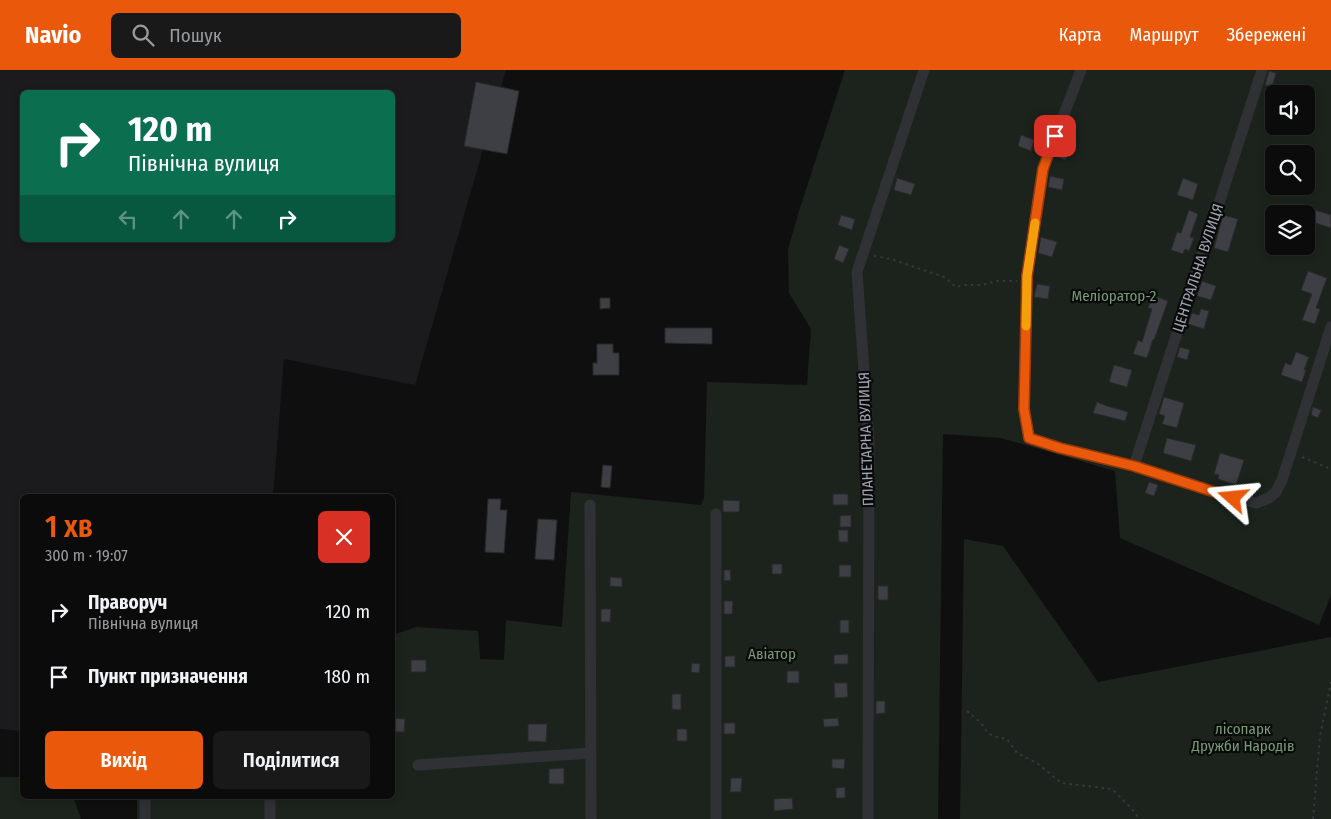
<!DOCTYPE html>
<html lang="uk">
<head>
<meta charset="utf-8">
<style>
	:root { --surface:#0b0b0c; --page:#19191a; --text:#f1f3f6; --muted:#9a9b9d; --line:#2b2b2d; --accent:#ea580c }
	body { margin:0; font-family:"Fira Sans Condensed",sans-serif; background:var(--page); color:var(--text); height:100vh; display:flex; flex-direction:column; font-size:19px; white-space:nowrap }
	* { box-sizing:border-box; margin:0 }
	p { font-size:16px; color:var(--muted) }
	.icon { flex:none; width:28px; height:28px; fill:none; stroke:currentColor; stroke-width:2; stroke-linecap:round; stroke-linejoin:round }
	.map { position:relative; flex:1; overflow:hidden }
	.sheet { position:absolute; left:20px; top:424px; width:375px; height:305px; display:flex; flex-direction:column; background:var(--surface); border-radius:8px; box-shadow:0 2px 8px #0003,0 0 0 1px var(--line) }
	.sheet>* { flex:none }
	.guide { position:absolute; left:20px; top:20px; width:375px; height:152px; border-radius:8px; box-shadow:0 2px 8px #0003,0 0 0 1px var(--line); background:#0b6e4f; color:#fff; overflow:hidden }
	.fabs { position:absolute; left:1265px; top:15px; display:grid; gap:10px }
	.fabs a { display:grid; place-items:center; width:50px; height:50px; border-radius:8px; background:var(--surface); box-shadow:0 2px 8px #0003,0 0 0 1px var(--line); font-size:25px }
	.pin { position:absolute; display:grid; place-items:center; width:42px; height:42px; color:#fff; margin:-21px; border-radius:10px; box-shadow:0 2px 8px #0006 }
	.me { position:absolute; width:55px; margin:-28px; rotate:288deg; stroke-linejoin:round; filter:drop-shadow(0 0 4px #0008) }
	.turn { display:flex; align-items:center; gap:18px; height:105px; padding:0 25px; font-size:22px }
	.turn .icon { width:65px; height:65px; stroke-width:2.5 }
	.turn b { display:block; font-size:35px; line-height:42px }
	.lanes { display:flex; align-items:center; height:48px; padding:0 25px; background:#0003; justify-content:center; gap:25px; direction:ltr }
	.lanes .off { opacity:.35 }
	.round { display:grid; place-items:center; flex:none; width:52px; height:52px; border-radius:8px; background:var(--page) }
	.summary { display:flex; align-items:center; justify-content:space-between; height:85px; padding:0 25px }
	h1 { font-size:30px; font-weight:600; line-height:38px; color:var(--accent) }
	.button { display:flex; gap:10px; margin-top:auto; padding:10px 25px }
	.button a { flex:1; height:58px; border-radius:8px; background:var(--accent); color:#fff; font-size:20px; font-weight:600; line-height:58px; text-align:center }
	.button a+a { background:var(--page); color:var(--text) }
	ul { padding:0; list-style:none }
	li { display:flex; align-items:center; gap:15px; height:65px; padding:0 25px }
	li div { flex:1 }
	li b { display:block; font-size:19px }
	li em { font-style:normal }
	header { display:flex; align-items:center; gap:30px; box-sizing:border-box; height:70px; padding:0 25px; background:var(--accent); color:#fff }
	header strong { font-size:24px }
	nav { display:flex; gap:28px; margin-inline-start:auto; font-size:18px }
	.search { width:350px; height:45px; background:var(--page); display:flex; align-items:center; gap:12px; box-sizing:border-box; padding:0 18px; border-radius:8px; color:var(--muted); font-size:19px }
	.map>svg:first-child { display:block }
	.built { fill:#1b1b1d; fill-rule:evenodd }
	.green { fill:#1c231c; fill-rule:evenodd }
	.building { fill:#3e3f44; stroke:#29292d }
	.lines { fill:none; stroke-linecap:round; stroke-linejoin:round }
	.path { stroke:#36383c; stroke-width:2; stroke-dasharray:2.5 4; stroke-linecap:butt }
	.minor { stroke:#303135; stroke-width:11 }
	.route-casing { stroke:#983908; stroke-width:12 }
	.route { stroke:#ea580c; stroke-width:9 }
	.slow { stroke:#f59e0b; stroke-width:9 }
	.labels { text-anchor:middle; stroke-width:4.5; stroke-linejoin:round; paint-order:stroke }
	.street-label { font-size:15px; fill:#a0a6b2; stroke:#0a0a0b }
	.park-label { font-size:15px; fill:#779d78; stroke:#0a0a0b }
</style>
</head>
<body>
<header>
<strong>Navio</strong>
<div class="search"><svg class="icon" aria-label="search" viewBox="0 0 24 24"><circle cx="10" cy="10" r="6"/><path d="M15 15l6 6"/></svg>Пошук</div>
<nav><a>Карта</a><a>Маршрут</a><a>Збережені</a></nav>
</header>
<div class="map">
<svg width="1331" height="749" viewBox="0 0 1331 749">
	<rect width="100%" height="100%" fill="#0f0f10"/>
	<path class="built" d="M0,0H506L415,315L284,289L273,426H22V661L0,659ZM22,22H392V170H22Z"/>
	<path class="green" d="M845,0H1331V525L1319,555L1120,468L1115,401L1001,368L943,364L938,749H137V726H392L393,565L416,557L478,561L480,589L504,590L506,550L562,557L571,422L701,435L704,428L707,312L807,315L811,259L789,223L788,179L799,141ZM1274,24H1306V56H1274ZM1274,84H1306V116H1274ZM1274,144H1306V176H1274Z
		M964,469L1003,476L1098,612L1331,567V749H960Z
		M0,707H22V726H73L81,749H0Z"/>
	<path class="building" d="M1269,1L1276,3L1272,17L1265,15Z
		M476,12L519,21L507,84L464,76Z
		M1066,61L1075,65L1069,78L1071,79L1065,90L1056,86Z
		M1021,65L1034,70L1031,81L1018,76Z
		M1050,106L1064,109L1062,120L1048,117Z
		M897,108L915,114L911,125L894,120Z
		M1183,108L1198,114L1193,130L1177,125Z
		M1189,140L1198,144L1190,167L1194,168L1189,181L1185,179L1183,184L1171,180L1177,162L1181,163Z
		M1315,140L1331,145V158L1312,152Z
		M841,145L855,149L852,160L838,155Z
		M1223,145L1238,149L1228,182L1214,178Z
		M1041,167L1057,172L1052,187L1038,183Z
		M839,175L849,179L843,193L834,189Z
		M1308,201L1327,208L1316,238L1320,239L1315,254L1302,250L1312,224L1301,220Z
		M1202,211L1216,216L1211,230L1197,226Z
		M1037,214L1050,216L1048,229L1034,227Z
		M1153,225L1168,231L1154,270L1153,269L1147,288L1133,284L1138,270L1142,272L1152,239L1148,238Z
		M600,228H610V238L600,239Z
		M1201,239L1209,241L1204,259L1188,254L1192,243L1199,245Z
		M665,258H712V274L665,273Z
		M597,274H613V283H619V305H593V293H597Z
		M1180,277L1190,280L1187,290L1177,287Z
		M1296,282L1309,287L1304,300H1306L1302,312L1281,305L1285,293L1291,295Z
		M1114,295L1132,300L1127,317L1109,312Z
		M1164,327L1184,333L1177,358L1162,354L1165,346L1159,344Z
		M1097,332L1107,336L1128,342L1125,351L1093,343Z
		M1313,337L1321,340L1318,348L1311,345Z
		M1167,368L1196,375L1191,391L1163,383Z
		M1220,383L1244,390L1236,415L1218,409L1219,405L1214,404Z
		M603,395L612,396L610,418L601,417Z
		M1149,412L1158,415L1154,426L1145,423Z
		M833,424H848V435H833Z
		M488,429H501L500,440H507L504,483L485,482Z
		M723,430L740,431L739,442H723Z
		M851,445V457H840V446Z
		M538,449L557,450L554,490L535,489Z
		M838,460H848V472H839Z
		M772,494H782V504H772Z
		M839,495H851V507H839Z
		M724,500H730L731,510L724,511Z
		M610,507L622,508V517L610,516Z
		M878,516H888V530H878Z
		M724,531H733L732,544H724Z
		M601,539H611L610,552H601Z
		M840,550H849V563H840Z
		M848,584V594H834V585Z
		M725,586H735V597H725Z
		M411,590H426V602H411Z
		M692,593L700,594L699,603L691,602Z
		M787,601H799V613H787Z
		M834,613H847L848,627L835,628Z
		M672,624H681V640L672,639Z
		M876,631H885V643L876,644Z
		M392,648L405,649L404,662H392Z
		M838,648L839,656L824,657L823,649Z
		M724,653H735V664H724Z
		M528,654H547L546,672L528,671Z
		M677,659H687V671H677Z
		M832,689H845L844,699L832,698Z
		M564,698V714H549V699Z
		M731,708H742L741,722H730Z
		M845,717V728H836V718Z
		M792,728L793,739L774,741V729Z"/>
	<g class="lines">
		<path class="path" d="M874,186L891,189L944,207L956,217L964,215H982L997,211H1017
			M1302,387L1331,399
			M967,641L981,653L988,663L993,666L1007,669L1017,683L1037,693L1061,713L1112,719L1133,740L1139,749
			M1313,749L1320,666L1331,612"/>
		<path class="minor" d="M1081,0L1043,99L1027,206L1024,339L1029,368L1060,378L1134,396L1233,428L1256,433L1269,428L1276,422L1282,410L1331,257
			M1134,396L1262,0
			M590,435L591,749
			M716,444V749
			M418,695L591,683
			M270,726V749
			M145,749V726
			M868,749L869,373L857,202L924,0"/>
	</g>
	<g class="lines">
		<defs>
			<path id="route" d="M1055,66L1043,99L1027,206L1024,339L1029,368L1060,378L1134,396L1233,428"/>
		</defs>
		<use href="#route" class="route-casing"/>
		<use href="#route" class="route"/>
		<path class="slow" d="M1026,256L1027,206L1035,153"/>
	</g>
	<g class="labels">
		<g class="street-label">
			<text transform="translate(1198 198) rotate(-72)" y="5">ЦЕНТРАЛЬНА ВУЛИЦЯ</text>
			<text transform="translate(866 369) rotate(-92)" y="5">ПЛАНЕТАРНА ВУЛИЦЯ</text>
		</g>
		<g class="park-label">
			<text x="1114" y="231">Меліоратор-2</text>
			<text x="772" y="589">Авіатор</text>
			<text x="1243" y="664">лісопарк<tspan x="1243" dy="17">Дружби Народів</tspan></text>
		</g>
	</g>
</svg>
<div class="fabs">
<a><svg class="icon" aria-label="sound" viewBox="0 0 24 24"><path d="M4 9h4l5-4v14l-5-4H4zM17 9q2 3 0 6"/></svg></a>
<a><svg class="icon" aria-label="search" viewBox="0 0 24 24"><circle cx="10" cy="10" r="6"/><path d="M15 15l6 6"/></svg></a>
<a><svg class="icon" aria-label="layers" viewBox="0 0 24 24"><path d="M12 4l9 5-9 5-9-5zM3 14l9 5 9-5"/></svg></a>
</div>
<div class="pin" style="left:1055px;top:66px;background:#d93025"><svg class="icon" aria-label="arrive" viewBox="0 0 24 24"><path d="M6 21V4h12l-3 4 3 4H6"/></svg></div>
<svg class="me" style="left:1233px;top:428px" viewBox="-20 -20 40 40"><path d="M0-17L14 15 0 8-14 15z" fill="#ea580c" stroke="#fff" stroke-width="4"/></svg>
<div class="guide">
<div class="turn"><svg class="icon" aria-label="right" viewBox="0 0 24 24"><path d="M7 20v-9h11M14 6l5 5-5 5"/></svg><div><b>120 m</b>Північна вулиця</div></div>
<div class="lanes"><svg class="icon off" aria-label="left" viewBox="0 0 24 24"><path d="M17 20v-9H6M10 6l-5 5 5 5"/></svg><svg class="icon off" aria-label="ahead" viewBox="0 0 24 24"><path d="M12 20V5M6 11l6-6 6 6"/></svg><svg class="icon off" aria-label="ahead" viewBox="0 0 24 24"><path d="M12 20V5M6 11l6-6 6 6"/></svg><svg class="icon" aria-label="right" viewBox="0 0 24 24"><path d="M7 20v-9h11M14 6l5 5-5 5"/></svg></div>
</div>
<section class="sheet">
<div class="summary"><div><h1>1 хв</h1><p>300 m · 19:07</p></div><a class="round" style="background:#d93025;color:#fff"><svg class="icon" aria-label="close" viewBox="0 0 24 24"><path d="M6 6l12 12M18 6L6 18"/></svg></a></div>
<ul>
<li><svg class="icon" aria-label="right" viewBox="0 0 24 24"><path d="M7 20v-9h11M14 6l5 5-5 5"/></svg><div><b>Праворуч</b><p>Північна вулиця</p></div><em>120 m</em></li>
<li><svg class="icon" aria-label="arrive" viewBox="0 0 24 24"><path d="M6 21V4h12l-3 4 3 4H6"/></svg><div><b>Пункт призначення</b></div><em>180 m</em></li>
</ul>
<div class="button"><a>Вихід</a><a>Поділитися</a></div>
</section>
</div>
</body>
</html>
